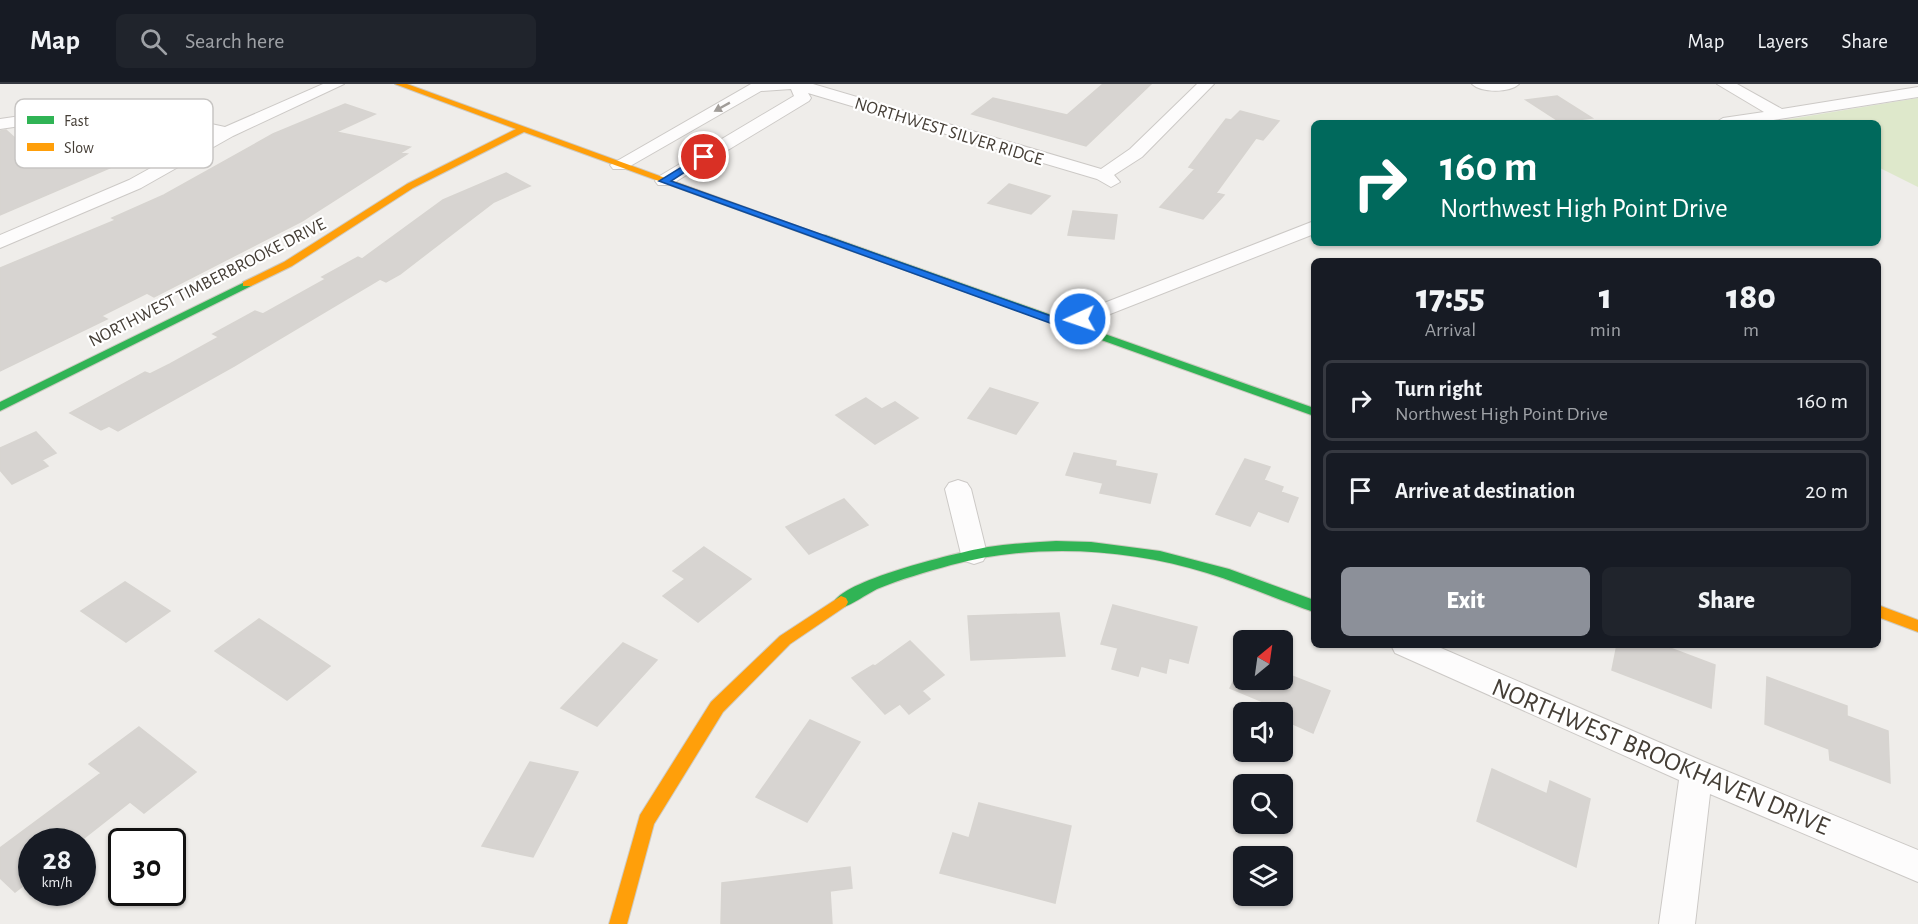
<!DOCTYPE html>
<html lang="en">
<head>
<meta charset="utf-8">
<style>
	:root { --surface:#171b24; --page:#20242c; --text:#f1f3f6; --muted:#9ea1a6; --line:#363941; --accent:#8c9099 }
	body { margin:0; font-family:"Alegreya Sans",sans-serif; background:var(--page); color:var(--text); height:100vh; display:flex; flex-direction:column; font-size:22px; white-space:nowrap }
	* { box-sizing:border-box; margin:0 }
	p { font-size:20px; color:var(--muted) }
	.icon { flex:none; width:33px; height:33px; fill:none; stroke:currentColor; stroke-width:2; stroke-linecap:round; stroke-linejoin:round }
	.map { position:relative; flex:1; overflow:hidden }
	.panel { position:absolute; left:1311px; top:174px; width:570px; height:390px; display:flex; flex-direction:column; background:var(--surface); border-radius:9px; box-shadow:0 2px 4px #0004 }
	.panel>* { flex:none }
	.top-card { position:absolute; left:1311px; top:36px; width:570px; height:126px; border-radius:9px; box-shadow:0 2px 4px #0004; background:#00695c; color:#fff; overflow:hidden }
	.needle { width:39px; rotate:29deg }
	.fabs { position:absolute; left:1233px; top:546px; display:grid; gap:12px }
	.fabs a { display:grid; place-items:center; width:60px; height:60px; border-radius:9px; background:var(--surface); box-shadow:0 2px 4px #0004; font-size:30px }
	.speed { position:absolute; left:18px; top:744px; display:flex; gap:12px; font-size:30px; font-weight:700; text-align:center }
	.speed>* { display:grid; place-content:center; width:78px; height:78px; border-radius:50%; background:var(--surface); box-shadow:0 2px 4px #0004; line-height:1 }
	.speed small { font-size:15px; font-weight:400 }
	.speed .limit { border:3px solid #111; border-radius:9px; background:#fff; color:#111 }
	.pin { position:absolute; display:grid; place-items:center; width:51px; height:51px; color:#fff; margin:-26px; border:3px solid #fff; border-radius:50%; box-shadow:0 2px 6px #0007 }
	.me { position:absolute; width:66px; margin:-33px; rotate:267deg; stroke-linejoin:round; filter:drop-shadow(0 0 4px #0008) }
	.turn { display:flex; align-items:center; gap:21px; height:126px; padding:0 30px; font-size:27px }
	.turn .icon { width:78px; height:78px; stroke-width:2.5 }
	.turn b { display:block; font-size:42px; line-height:51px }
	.eta { display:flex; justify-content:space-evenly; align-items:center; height:102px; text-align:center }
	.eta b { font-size:36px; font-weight:800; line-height:42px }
	.cta { display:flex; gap:12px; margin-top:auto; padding:12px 30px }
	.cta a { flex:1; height:69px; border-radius:9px; background:var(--accent); color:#fff; font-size:24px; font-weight:800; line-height:69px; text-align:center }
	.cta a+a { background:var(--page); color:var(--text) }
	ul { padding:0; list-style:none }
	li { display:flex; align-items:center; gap:18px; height:81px; margin:0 12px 9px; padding:0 18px; border:3px solid var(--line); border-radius:9px }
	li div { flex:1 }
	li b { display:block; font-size:22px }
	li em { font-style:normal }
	header { display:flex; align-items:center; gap:36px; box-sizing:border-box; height:84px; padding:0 30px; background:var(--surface); border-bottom:2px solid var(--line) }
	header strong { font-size:28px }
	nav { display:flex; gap:33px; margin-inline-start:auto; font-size:21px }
	.search { width:420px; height:54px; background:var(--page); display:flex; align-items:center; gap:15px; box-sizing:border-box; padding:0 21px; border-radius:9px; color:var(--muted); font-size:22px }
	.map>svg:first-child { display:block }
	.green { fill:#dee8cb }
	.building { fill:#d7d4d1; stroke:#d7d4d0; stroke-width:1.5 }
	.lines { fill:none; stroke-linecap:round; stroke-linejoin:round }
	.street-casing { stroke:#ccc9c6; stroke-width:2 }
	.fast-casing { stroke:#cecac1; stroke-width:2 }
	.slow-casing { stroke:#cecac1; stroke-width:2 }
	.street { fill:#fdfcfc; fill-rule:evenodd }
	.fast { fill:#30b455; fill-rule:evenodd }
	.slow { fill:#ff9f0a; fill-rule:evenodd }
	.oneway { fill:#a19d99 }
	.route { fill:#1a73e8; stroke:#114b97; stroke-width:1.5 }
	.labels { text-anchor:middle; stroke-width:4.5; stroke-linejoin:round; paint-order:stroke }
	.far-street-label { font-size:18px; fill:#453e36; stroke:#fff }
	.near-street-label { font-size:26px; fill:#453e36; stroke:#fff }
	.key { fill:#fff; stroke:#c7c5c3; stroke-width:1.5 }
	.key-label { font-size:16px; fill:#453e36 }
</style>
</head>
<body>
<header>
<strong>Map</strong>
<div class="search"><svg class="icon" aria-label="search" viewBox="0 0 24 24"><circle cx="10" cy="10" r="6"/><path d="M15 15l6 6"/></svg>Search here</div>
<nav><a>Map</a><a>Layers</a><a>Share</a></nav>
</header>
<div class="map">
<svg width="1918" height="840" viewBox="0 0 1918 840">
	<rect width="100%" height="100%" fill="#efedea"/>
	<path class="green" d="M1918,14V103L1878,83V39H1790L1784,36Z"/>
	<path class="building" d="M1103,0H1151L1086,62L972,30L993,14L1067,31Z
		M1557,12L1592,34L1560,38L1526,16Z
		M345,20L375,30L336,48L410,63L400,69L407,70L302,137L154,213L147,209L101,232L107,235L0,287V184L116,136L112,134L164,111L273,50Z
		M1240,27L1279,37L1263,56L1256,54L1216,109L1224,111L1203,135L1160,123L1195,85L1189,83L1226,35L1231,36Z
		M6,46L49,85L123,50L157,58L108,82L112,83L0,131V47Z
		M506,89L530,102L494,118L400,190L386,198L380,195L234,282L118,347L109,342L101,346L70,329L145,288L150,290L170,280L219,253L213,250L255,227L263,230L326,195L322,193L358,173L362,175L443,116Z
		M1009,100L1050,112L1031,130L988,119Z
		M1073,127L1117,131L1114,155L1068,151Z
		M990,304L1038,319L1016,350L968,334Z
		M866,314L882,325L895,318L918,334L875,360L836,331Z
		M36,348L56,369L42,376L48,382L12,400L0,386V364Z
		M1074,369L1116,377L1115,382L1157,390L1150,419L1100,409L1103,399L1066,391Z
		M1245,375L1270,383L1264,396L1283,403L1281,408L1298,414L1288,438L1258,427L1250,442L1216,430Z
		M844,415L868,441L809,470L786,443Z
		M704,463L751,495L698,538L663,512L685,495L673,487Z
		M125,498L170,527L126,558L81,527Z
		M1113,521L1197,543L1188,579L1169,574L1166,589L1141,582L1138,592L1112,585L1118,564L1101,560Z
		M1059,529L1065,572L971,576L968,532Z
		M259,535L330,582L287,616L215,567Z
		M910,557L944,591L922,607L930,615L909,630L900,620L885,630L852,594L873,581L875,582Z
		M623,559L657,576L597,642L561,624Z
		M1617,561H1662L1715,581L1711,624L1612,586Z
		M1244,576V596H1282V588L1330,607L1313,649L1282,635V628H1266V619L1230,604Z
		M1767,593L1847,622V632L1888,647L1890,699L1830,676L1829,665L1765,640Z
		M810,636L860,658L807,738L756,713Z
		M139,643L196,688L144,729L130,718L79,758H32V795L15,808L0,794V764L101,689L89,680Z
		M530,678L578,688L533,773L482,762Z
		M1492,685L1547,710L1550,697L1590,715L1576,783L1477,737Z
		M979,719L1071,742L1055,819L940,789L953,749L969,754Z
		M850,783L852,804L830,807L832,840H721L722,799Z"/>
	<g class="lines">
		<defs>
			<path id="street" d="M323,0H344L233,52L141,104L0,164V151L129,96L212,50L146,36L110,33L55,37L0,45V35L55,27L110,23L156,28L225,43Z
				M751,0H813L1101,85L1130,65L1197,0H1214L1142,73L1114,91L1120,98L1111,103L1097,95L808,9L811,14L809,17L670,101H658L655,97L658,93L794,12L791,5L761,7L625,85H613L610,81Z
				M1472,0H1519C1510,9 1481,9 1472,0Z
				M1717,0H1737L1782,25L1918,3V13L1754,39H1715L1723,34L1764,28Z
				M1314,137V150L1072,245H1058L1054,241L1058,237Z
				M958,396L967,399L971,405L987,470L983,477L974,480L965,477L961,470L945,405L949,399Z
				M1391,561H1434L1707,679L1918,766V798L1710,710L1695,840H1659L1679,696L1395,569Z"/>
			<path id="fast" d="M825,151L1314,324V332L821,156V152Z
				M247,197L252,200L251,202L0,327V318Z
				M1056,457L1091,458L1160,467L1229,485L1314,516V528C1278,516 1243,500 1207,489C1126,464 1034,459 951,481C926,488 901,495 877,505C865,511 854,520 841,524L836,522L834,518C846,495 960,468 988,463C1010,460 1033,458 1056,457Z"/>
			<path id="slow" d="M395,0H407L830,154L829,156H821L524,48L413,104L292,182L251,202H243V198L284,178L407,100L516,45Z
				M841,512L846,514L848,518L846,522L790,560L723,628L654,740L627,840H609L640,731L711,618L780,552Z
				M1878,521L1918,536V548L1878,533Z"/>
		</defs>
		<use href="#street" class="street-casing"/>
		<use href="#fast" class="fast-casing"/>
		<use href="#slow" class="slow-casing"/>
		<use href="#street" class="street"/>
		<use href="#fast" class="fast"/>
		<use href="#slow" class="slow"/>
	</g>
	<defs><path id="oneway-solid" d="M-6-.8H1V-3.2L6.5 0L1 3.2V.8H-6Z" transform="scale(1.5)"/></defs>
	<use class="oneway" href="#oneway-solid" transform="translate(722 23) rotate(151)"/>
	<path class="route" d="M701,71L708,73L671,97L1065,237L1080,231L1086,235L1069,243H1061L659,97Z"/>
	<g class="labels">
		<g class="far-street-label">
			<text transform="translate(949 47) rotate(17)" y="6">NORTHWEST SILVER RIDGE</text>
			<text transform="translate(207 198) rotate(-27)" y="6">NORTHWEST TIMBERBROOKE DRIVE</text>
		</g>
		<g class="near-street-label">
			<text transform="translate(1661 672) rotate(23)" y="9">NORTHWEST BROOKHAVEN DRIVE</text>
		</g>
	</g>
	<rect x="15" y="15" width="198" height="69" rx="9" class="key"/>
	<rect x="27" y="32" width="27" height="8" fill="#30b455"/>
	<rect x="27" y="59" width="27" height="8" fill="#ff9f0a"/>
	<g class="key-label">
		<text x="64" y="42">Fast</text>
		<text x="64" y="69">Slow</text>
	</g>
</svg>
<div class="fabs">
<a><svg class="needle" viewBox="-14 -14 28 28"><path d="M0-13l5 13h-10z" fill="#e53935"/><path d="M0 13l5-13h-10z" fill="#9ea1a6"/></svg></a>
<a><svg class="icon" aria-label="sound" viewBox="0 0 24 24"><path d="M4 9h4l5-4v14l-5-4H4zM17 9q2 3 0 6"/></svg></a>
<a><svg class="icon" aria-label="search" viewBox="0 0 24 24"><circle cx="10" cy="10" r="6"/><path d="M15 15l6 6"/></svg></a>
<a><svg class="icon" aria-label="layers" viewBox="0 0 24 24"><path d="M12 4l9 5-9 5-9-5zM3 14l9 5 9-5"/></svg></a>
</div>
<div class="speed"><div>28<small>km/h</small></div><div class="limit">30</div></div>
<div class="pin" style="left:704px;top:73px;background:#d93025"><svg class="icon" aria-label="arrive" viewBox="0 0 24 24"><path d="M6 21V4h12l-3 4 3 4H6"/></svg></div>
<svg class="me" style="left:1080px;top:235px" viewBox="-20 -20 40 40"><circle r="17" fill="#1a73e8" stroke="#fff" stroke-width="3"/><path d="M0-11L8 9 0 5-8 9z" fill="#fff"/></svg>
<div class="top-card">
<div class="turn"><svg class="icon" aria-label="right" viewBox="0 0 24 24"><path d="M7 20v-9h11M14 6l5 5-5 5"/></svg><div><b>160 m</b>Northwest High Point Drive</div></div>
</div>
<section class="panel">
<div class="eta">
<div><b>17:55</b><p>Arrival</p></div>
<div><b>1</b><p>min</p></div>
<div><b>180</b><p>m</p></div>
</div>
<ul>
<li><svg class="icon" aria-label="right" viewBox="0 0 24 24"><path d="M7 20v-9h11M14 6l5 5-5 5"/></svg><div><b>Turn right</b><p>Northwest High Point Drive</p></div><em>160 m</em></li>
<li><svg class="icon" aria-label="arrive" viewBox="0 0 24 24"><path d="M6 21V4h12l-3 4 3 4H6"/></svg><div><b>Arrive at destination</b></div><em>20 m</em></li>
</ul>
<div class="cta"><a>Exit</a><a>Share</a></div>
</section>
</div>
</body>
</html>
